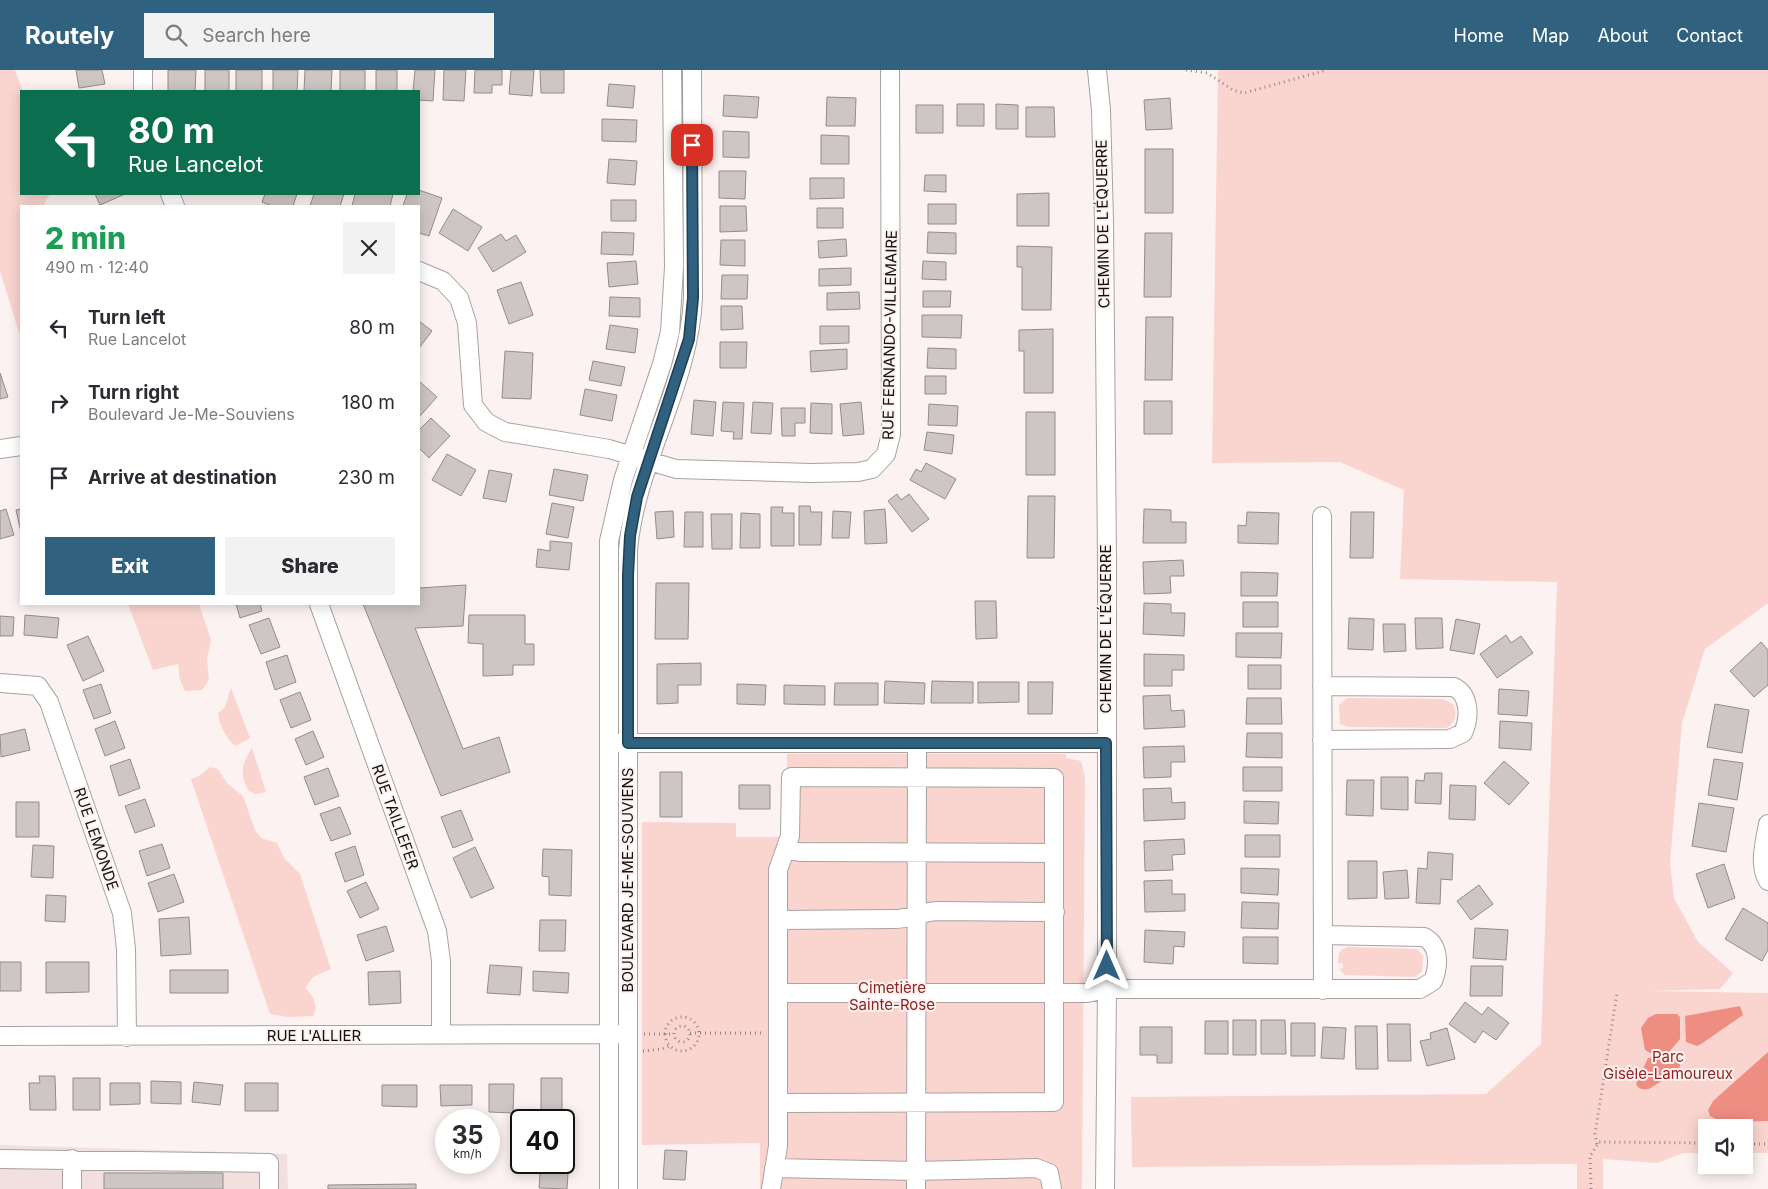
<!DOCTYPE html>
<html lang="en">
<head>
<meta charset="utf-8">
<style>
	:root { --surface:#fff; --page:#f2f2f3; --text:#2b2b33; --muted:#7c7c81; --accent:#30617f }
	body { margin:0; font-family:Inter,sans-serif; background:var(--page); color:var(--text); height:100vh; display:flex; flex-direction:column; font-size:19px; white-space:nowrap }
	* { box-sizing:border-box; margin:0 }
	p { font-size:16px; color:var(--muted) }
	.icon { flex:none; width:28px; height:28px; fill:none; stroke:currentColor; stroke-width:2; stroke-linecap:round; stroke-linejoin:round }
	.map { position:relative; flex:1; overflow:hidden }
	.panel { position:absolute; left:20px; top:135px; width:400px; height:400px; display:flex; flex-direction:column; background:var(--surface); border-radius:0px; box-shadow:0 2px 12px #0003 }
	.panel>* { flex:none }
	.hud { position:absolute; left:20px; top:20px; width:400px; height:105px; border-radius:0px; box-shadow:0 2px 12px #0003; background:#0b6e4f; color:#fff; overflow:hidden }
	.controls { position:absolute; left:1698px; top:1049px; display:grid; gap:10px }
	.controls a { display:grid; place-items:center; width:55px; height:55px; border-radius:0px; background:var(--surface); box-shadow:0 2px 12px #0003; font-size:25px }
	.speed { position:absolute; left:435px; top:1039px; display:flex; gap:10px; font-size:25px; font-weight:700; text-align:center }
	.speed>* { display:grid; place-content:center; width:65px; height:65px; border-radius:50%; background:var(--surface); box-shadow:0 2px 12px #0003; line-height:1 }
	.speed small { font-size:12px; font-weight:400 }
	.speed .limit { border:2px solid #111; border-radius:8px; background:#fff; color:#111 }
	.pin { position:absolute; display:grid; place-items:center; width:42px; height:42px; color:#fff; margin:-21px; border-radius:10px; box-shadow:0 2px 8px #0006 }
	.me { position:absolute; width:55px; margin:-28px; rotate:0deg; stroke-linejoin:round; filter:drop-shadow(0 0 4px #0008) }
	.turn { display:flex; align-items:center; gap:18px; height:105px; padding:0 25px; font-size:22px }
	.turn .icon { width:65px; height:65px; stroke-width:2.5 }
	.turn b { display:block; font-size:35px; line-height:42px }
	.round { display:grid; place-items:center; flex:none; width:52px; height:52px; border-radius:0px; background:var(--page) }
	.overview { display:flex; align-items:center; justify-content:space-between; height:85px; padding:0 25px }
	h1 { font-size:30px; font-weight:800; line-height:38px; color:#1e9e55 }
	.cta { display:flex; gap:10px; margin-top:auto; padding:10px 25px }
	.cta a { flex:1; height:58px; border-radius:0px; background:var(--accent); color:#fff; font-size:20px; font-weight:800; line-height:58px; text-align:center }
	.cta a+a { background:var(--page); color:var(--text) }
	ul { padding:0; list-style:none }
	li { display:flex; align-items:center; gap:15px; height:75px; padding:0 25px }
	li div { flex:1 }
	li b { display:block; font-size:19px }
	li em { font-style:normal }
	header { display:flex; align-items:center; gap:30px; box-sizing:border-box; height:70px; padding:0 25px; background:var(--accent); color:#fff }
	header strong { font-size:24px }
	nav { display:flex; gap:28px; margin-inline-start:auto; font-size:18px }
	.search { width:350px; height:45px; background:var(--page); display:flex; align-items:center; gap:12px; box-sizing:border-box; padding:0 18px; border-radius:0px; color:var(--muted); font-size:19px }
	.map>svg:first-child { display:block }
	.built { fill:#f1e0de }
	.green { fill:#fad5d0 }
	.water { fill:#ee8d82 }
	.building { fill:#cec6c4; stroke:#938c8b }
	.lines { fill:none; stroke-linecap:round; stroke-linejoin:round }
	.minor-casing { stroke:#aaa2a1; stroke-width:20 }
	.path { stroke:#8f8988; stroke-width:3; stroke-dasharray:1 4; stroke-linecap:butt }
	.minor { stroke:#fff; stroke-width:18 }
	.route-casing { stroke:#1f3f53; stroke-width:12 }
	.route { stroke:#30617f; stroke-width:9 }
	.labels { text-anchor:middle; stroke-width:4; stroke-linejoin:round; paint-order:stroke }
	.street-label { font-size:15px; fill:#131110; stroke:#fbf2f1 }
	.park-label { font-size:15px; fill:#92211e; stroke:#fbf2f1 }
</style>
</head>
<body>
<header>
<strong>Routely</strong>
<div class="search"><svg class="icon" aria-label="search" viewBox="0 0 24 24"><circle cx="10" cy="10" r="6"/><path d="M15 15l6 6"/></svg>Search here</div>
<nav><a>Home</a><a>Map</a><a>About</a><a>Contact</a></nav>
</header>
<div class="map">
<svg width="1768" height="1119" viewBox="0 0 1768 1119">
	<rect width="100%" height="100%" fill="#fbf2f1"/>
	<path class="built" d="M0,1075L287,1084L288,1119H0Z"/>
	<path class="green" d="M0,0H15L23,21L21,124H50L43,136H21V269L0,201Z
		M1218,0H1768V533L1705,579L1682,653L1670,793L1674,828L1698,872L1733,903L1720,919L1649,921L1768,923V1083H1744V1058H1706V1083H1683L1657,1093L1603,1089V1119H1577V1094L1132,1097L1131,1027L1486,1024L1541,974L1557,512L1400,509L1404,420L1340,392L1212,393Z
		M128,534H199L211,570L207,589L209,610L202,620L185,621L180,610L178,594L153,600Z
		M231,618L250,668L235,676C226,668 219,654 218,643L225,637Z
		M1347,628L1443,629L1453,634C1458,643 1455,653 1446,658L1348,657L1340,654L1339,635Z
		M252,678L266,722L256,724L249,721C239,704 242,694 252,678Z
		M787,684H1066V688L1081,691L1085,707L1082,1119H760V1073L642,1075V752L736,753V767H784L787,756Z
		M210,697L218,699L227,713L243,726L255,760L261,768L277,773L284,788L300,804L331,899L313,907L305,918C313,925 319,936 313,946L288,947L270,944L191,709L199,706Z
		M1348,877L1417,879L1423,886L1422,901L1415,907L1345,905L1339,899L1343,898V893H1338L1339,883L1343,879Z"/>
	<path class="water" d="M1740,936L1743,945L1701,974L1697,976L1686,972L1685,946Z
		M1656,944H1677L1680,947V969L1669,982L1652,984L1645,980L1641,958L1648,948Z
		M1768,982V1051L1721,1052L1710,1046L1708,1040L1713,1031Z
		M1675,984L1681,990L1679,1000L1649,1019C1644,1020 1638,1019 1636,1014L1648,988Z"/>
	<path class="building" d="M76,0H102L105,14L79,18Z
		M168,0H196L195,21H168Z
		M205,0H229V21H205Z
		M236,0H262V21H236Z
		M273,0H298L297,21H273Z
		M305,0H332L331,21H304Z
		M340,0H365V21H340Z
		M376,0H397V21H376Z
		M415,0H435L433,31L419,30V21H413Z
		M444,0H466L464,31L443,30Z
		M475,0H502V15H492V23H474Z
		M511,0H534L532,26L509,24Z
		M540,0H564V23H541Z
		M609,14L635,16L633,38L607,36Z
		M724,25L759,27L757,48L723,46Z
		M827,27L856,28L855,56H826Z
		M1170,28L1172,59L1146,60L1144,30Z
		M957,34H984V56H957Z
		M996,34L1018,35V59H996Z
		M916,35H943V63H916Z
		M1026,37H1054L1055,67H1026Z
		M602,49L637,50L636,72L602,71Z
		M723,61L749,62V88L723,87Z
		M821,65L849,66V94H821Z
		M1145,79H1173V143H1145Z
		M609,89L637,91L635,115L607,113Z
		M719,101H746L745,129L719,128Z
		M925,105H946V122L924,121Z
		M810,108H844V128L810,129Z
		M419,120L442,128L429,166L419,163V136H403L407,124H419Z
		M1049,123V156H1017V124Z
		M95,124H125L100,135Z
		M265,124H297L293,136H272L262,132Z
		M314,124H344L340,136H310Z
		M355,124H393L390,136H352Z
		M611,130H636V151H611Z
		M928,134H956V154H928Z
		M720,136H746L747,161L720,162Z
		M817,138H843V158H817Z
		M453,139L482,157L468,181L439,163Z
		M602,162L634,163L633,185L601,184Z
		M928,162L956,163V184L927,183Z
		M1145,163H1172L1171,227H1144Z
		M501,164L506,171L516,165L526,182L493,202L478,178Z
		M846,169L847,186L819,188L818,171Z
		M721,170H745V196L720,195Z
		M1017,176L1052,177L1051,240H1022V197H1017Z
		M636,191L638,214L609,217L607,193Z
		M923,191L946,192V210L922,209Z
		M851,198V215L819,216V199Z
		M722,205H748L747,229H721Z
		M521,212L533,245L509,254L497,220Z
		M923,221H951L950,237H923Z
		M859,222L860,239L827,240V223Z
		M610,227L640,228V247L609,246Z
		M721,236H742L743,259L721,260Z
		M922,245H962L961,268L922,267Z
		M1146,247H1173L1172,310H1145Z
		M419,251L432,261L419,278Z
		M610,255L638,259L635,283L606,279Z
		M820,256H849V273L820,274Z
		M1053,259V323H1024V281H1019V260Z
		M720,272H747L746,298H720Z
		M928,278L956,279V299L927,298Z
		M847,279V299L811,302L810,281Z
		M505,281L533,283L531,329L502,328Z
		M593,291L625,297L621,316L589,310Z
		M0,303L8,327L0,329Z
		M925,306H946V324H925Z
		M419,311L437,327L419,347Z
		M585,319L617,325L612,351L580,345Z
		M694,330L716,332L713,366L691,364Z
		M1144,331H1172V364H1144Z
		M723,332L744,333L742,369H733L734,362L721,361Z
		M753,332L773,333L771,364L751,363Z
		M861,332L864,364L843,366L840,334Z
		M811,333L832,334V364L810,363Z
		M929,334L958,336L957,356L928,355Z
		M781,338H805V353H795V366H782Z
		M1026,342H1055V405H1026Z
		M431,348L450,366L429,388L419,378V360Z
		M927,362L954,365L952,384L924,380Z
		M447,384L476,400L461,426L432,410Z
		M926,393L956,409L945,429L910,410L916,399L921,402Z
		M554,399L588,405L583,431L549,425Z
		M489,400L512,404L506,432L483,428Z
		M897,424L901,430L909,424L929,449L912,462L888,431Z
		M1028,426H1055L1054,488H1027Z
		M552,433L574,437L568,468L546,464Z
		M799,436H810L811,442H822L821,475H799Z
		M771,437H783L782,443H794V476H771Z
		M6,439L14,465L0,469V441Z
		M21,439V462L16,440Z
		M885,439L887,473L865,474L864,441Z
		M1144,439L1171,440V452H1186V473H1143Z
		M673,441L674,467L657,469L655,442Z
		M833,441L851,442L849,468H832Z
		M685,442H703V477H684Z
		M1247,442L1279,443L1278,474L1238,473V455L1246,456Z
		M1351,442H1374L1373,488H1350Z
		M741,443L760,444V478H740Z
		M711,444H732V479H712Z
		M550,471L572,473L569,500L536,497L538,479L550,481Z
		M1183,490L1184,506H1170L1171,523L1144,524L1143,492Z
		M1241,502L1278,503L1277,526H1241Z
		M656,513H689L688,569H655Z
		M466,515L463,556L415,558L463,679L499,667L510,702L441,726L363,534H419V518Z
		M975,531H996L997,568L976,569Z
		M1243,532H1278V557H1243Z
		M1144,533L1171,534V543H1185L1184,566L1143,564Z
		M236,534H260L262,541L240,548Z
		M25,545L59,548L57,568L24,565Z
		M469,545H525V574H534V595H513V605L483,606V574L468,573Z
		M0,546L14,547L13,566H0Z
		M269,548L280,577L261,584L249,555Z
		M1349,548L1374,549L1373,580L1348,579Z
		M1415,548H1442L1443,578L1416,579Z
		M1456,549L1480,554L1474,584L1450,580Z
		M1383,554H1405L1406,581L1384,582Z
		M1236,563H1282L1281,588L1236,587Z
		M1506,565L1511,573L1521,566L1533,583L1497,608L1480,584Z
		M88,566L104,601L83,611L67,575Z
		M1761,572L1768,580V615L1754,627L1730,601Z
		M1144,584L1184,585V600H1172V616H1144Z
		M287,585L296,612L275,620L266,592Z
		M701,593V615H678V633L657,634V594Z
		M1248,595H1281V619H1248Z
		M885,611L925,613L924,634L884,633Z
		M932,611L973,612V633H931Z
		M978,612H1019V632L978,633Z
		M1028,612H1053L1052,644H1028Z
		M835,613H878V635H834Z
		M101,614L111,643L94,649L83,620Z
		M737,614L766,615L765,635L737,634Z
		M784,615L825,616V635L784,634Z
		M1499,619L1529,621L1527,646L1498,644Z
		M300,622L311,650L291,658L280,630Z
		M1170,625L1171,641L1184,640L1185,657L1144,659L1143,626Z
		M1247,628H1281L1282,654H1246Z
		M1715,634L1749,640L1742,683L1707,677Z
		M115,651L125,678L105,686L95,659Z
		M1500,651L1532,653L1531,680L1499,678Z
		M25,659L30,680L1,687L0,665Z
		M313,661L324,687L306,695L295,669Z
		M1247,663H1282V688L1246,687Z
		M1184,676L1185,692H1171V707L1144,708L1143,677Z
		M130,689L140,718L119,726L110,696Z
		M1714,689L1743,693L1737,730L1708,725Z
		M1504,691L1529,713L1509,735L1484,713Z
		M1243,697H1282V721H1243Z
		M328,698L339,726L315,735L304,707Z
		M660,702H682V747H660Z
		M1425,703H1442L1441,734L1415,733L1416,710L1424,711Z
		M1381,707H1408V740L1381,739Z
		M1347,710H1374L1373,746L1346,745Z
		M739,715H770V739H739Z
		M1450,715L1476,716L1475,750L1449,749Z
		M1171,718L1172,733L1185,732V749L1144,751L1143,719Z
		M145,729L155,756L135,763L125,736Z
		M1244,731L1279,732L1278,754L1244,753Z
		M16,732H39V767H16Z
		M1699,733L1734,738L1726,782L1692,776Z
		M340,737L351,764L331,771L320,744Z
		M461,740L473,770L453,778L441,747Z
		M1245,765H1280V787H1245Z
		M1184,769L1185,784L1172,785L1173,800L1145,801L1144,771Z
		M162,774L170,798L147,806L139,781Z
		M33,775L54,776L53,808L31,807Z
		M355,776L364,805L345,812L335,783Z
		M475,777L494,818L471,828L453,788Z
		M543,779L572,780L571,826L549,825V807L542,806Z
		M1428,782L1453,784L1452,810L1441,809L1440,834L1416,833L1418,798L1427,799Z
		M1348,791H1377V828L1348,829Z
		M1724,794L1735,828L1708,838L1696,804Z
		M1241,798L1279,799L1278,825L1241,823Z
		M1407,800L1409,828L1385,829L1383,802Z
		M174,804L184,832L158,842L148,813Z
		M1172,810V824H1185V841L1145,842L1144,811Z
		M366,812L379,839L360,848L347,821Z
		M1479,815L1493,834L1471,850L1457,831Z
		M46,825L66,826L65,852L45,851Z
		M1242,832L1279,833L1278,859L1241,858Z
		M1743,838L1768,853V880L1762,891L1725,869Z
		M189,847L191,884L161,886L159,849Z
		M540,850H566L565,881H539Z
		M386,856L394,881L366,891L357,865Z
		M1475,858L1508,860L1506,890L1473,888Z
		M1145,860L1185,862L1184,877L1174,876L1173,894L1144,892Z
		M1243,867H1278V894L1243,893Z
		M0,892H21V921H0Z
		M46,892H89V922L46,923Z
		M490,895L522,897L520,925L487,923Z
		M1471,896H1503L1502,926H1470Z
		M170,900H228V923H170Z
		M400,901L401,933L369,935L368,902Z
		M533,901L569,903L568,923L533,921Z
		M1465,932L1482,945L1488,937L1509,953L1496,970L1483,961L1475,973L1449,954Z
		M1233,950H1256V985H1233Z
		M1261,950H1285L1286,984H1261Z
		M1205,951H1228V984H1205Z
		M1291,953H1315V986H1291Z
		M1387,954H1410L1411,991H1388Z
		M1355,956H1377L1378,999H1356Z
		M1140,957H1172V993H1157V985H1140Z
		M1323,957L1346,958L1344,989L1321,988Z
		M1447,958L1455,989L1427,996L1420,971L1431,969L1430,963Z
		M39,1006H55L56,1040H30L29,1013H40Z
		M73,1008H100V1040H73Z
		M541,1008H562V1041L541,1040Z
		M151,1011L181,1012V1034L151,1033Z
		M194,1012L223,1015L220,1035L192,1032Z
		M110,1013H140V1034L110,1035Z
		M245,1013H278V1041H245Z
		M489,1014H514L513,1043L489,1042Z
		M382,1015H417V1037L382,1036Z
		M440,1015H472V1035L441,1036Z
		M665,1080L687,1081L685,1110L663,1109Z
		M564,1088H569L567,1119L539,1118L541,1092H564Z
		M104,1103H223V1119H104Z
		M416,1114V1119H328V1115Z"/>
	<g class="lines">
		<defs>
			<path id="minor" d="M143,0V21
				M1097,0L1101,40L1104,151L1107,492V919L1105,1119
				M170,124L175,136
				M419,201L443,211L459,228L467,253L473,335L486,352L505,362L609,379L676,399L811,403L858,402L872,399L886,384L891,364L890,0
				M0,379L21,376
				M1322,446L1323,920
				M319,534L437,861L441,891V965
				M0,613L38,616L49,632L122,843L126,879L127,967
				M1322,616L1454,617C1470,625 1470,648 1463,663L1450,669L1322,670
				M617,673H1107
				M1768,754C1765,772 1758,794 1768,811
				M786,779L800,782L1054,783
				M778,850L895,849C910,849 922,842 937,841L1055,842
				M779,923H1087L1107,919H1420L1433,911C1439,896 1440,875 1424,867L1323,865
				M0,966L620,964
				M0,1089L269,1093V1119
				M774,1098L916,1101L1036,1098L1049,1103L1052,1119
				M72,1119V1089
				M609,1119V471L623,410L662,294L670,262L674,197L672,0
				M628,1119V480C636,392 689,316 693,228L692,0
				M771,1119L778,1076V800L790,766L791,707L1054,708V1032L779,1033
				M916,1119L917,673"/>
		</defs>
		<use href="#minor" class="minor-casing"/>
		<path class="path" d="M1186,0L1207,3L1233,20L1244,23L1327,0
			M665 964a17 17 0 1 1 34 0a17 17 0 1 1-34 0Z
			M674 964a8 8 0 1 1 16 0a8 8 0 1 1-16 0Z
			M690,963H761
			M644,964H674
			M643,981L662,979L670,976
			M1597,1074L1595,1064L1617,923
			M1744,1074H1768
			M1591,1119L1590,1086L1599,1072L1706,1073"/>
		<use href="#minor" class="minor"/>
	</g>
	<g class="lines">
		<defs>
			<path id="route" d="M692,75L693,228L689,269L637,427L630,466L628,505V673H1106L1107,896"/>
		</defs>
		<use href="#route" class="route-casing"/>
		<use href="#route" class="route"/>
	</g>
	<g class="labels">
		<g class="street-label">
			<text transform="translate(1103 154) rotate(-91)" y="5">CHEMIN DE L'ÉQUERRE</text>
			<text transform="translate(890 265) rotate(-89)" y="5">RUE FERNANDO-VILLEMAIRE</text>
			<text transform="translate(1106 559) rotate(-90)" y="5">CHEMIN DE L'ÉQUERRE</text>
			<text transform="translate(395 747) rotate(70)" y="5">RUE TAILLEFER</text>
			<text transform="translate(96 769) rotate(71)" y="5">RUE LEMONDE</text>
			<text transform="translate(628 810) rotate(-90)" y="5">BOULEVARD JE-ME-SOUVIENS</text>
			<text x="314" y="971">RUE L'ALLIER</text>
		</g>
		<g class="park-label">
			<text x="892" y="923">Cimetière<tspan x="892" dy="17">Sainte-Rose</tspan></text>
			<text x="1668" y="992">Parc<tspan x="1668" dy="17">Gisèle-Lamoureux</tspan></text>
		</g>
	</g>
</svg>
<div class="controls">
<a><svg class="icon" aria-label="sound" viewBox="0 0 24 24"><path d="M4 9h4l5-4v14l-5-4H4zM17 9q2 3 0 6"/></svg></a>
</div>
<div class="speed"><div>35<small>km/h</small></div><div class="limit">40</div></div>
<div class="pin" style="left:692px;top:75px;background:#d93025"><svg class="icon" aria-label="arrive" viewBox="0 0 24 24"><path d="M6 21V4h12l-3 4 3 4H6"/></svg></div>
<svg class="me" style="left:1107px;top:896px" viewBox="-20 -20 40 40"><path d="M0-17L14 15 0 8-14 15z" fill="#30617f" stroke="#fff" stroke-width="4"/></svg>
<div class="hud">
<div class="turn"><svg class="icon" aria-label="left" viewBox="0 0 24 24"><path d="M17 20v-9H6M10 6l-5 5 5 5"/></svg><div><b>80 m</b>Rue Lancelot</div></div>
</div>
<section class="panel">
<div class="overview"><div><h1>2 min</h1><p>490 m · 12:40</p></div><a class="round"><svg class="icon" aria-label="close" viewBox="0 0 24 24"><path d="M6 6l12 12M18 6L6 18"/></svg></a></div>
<ul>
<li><svg class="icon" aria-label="left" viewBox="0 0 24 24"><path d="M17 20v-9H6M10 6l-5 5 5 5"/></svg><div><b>Turn left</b><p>Rue Lancelot</p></div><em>80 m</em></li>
<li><svg class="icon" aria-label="right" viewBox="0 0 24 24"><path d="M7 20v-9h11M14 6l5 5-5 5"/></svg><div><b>Turn right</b><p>Boulevard Je-Me-Souviens</p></div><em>180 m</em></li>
<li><svg class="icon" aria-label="arrive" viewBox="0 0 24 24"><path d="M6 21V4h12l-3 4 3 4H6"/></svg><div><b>Arrive at destination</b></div><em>230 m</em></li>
</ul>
<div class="cta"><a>Exit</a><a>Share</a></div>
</section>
</div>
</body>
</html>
